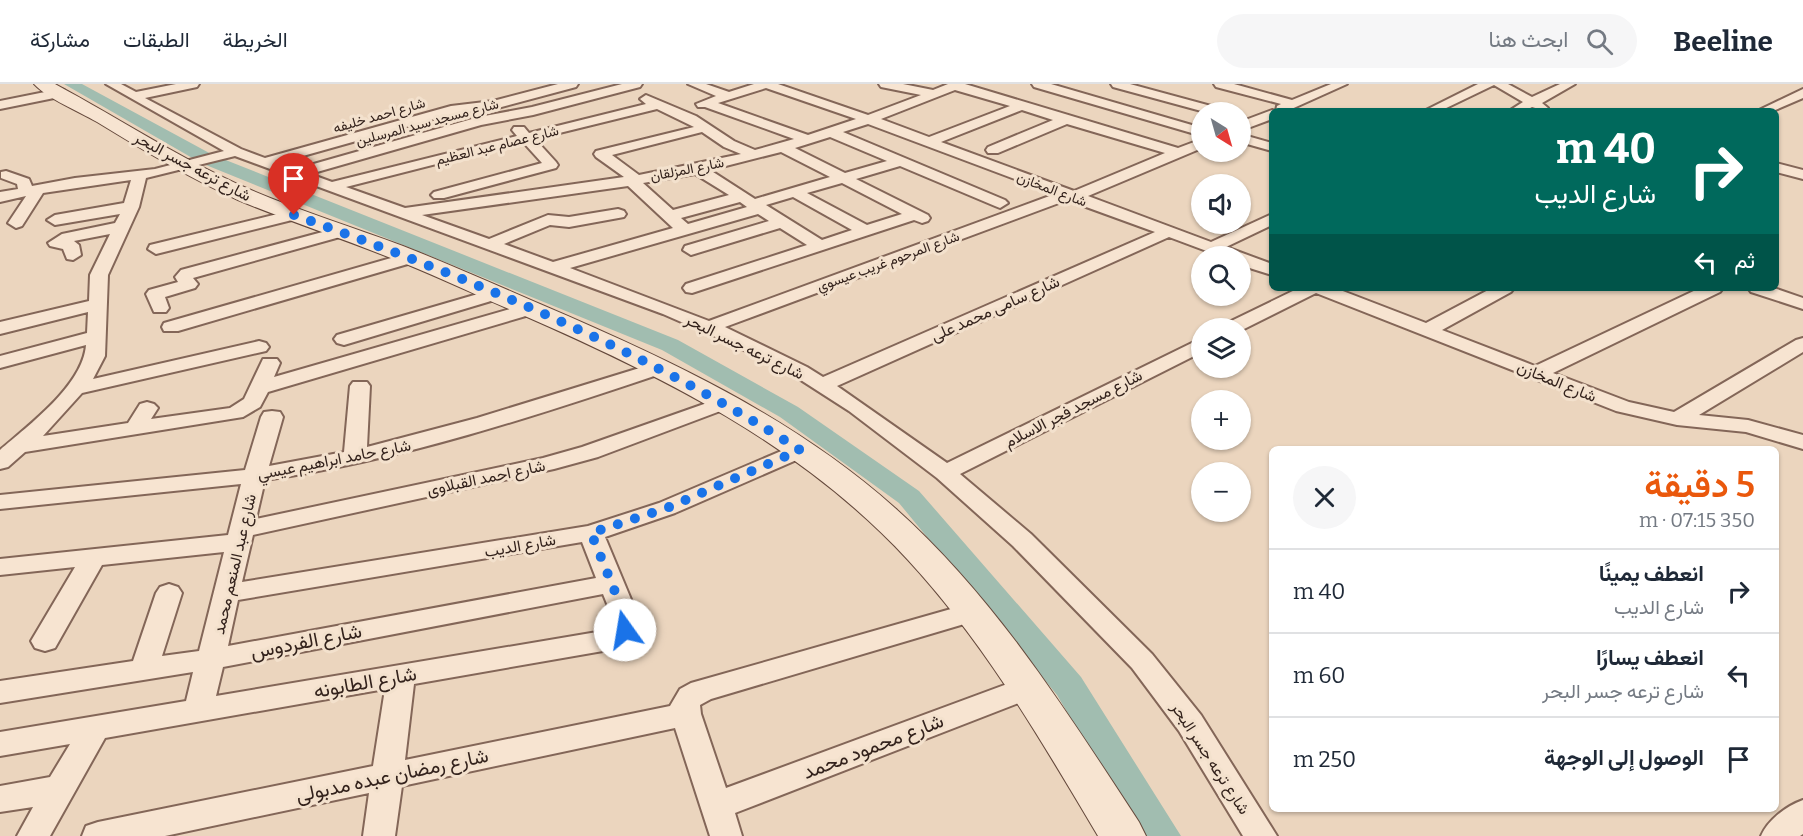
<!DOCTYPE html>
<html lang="ar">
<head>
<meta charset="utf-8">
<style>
	:root { --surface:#fff; --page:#f6f6f7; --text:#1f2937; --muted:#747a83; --line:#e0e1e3; --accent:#ea580c }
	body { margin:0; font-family:Bitter,Vazirmatn,serif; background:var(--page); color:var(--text); direction:rtl; height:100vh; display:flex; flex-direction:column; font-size:22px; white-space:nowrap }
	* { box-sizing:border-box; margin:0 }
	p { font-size:20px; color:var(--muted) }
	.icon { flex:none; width:33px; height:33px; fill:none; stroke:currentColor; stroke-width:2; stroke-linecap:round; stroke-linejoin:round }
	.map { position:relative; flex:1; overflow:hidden; direction:ltr }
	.sheet { position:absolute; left:1269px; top:362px; width:510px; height:366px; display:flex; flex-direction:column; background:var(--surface); border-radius:9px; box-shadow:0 2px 4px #0004; direction:rtl }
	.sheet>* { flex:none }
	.guide { position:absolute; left:1269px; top:24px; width:510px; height:183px; border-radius:9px; box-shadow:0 2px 4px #0004; direction:rtl; background:#00695c; color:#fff; overflow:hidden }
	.needle { width:39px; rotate:143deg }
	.fabs { position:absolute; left:1191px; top:18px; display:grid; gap:12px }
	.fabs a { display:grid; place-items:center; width:60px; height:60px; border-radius:50%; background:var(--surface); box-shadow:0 2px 4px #0004; font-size:30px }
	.pin { position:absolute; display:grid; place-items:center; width:51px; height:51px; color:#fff; margin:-62px -26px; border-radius:50% 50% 50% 0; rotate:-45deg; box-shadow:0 0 6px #0007 }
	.pin .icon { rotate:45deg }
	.me { position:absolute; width:66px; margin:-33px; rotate:347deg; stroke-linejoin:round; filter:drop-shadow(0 0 4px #0008) }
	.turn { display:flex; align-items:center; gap:21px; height:126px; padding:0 24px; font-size:27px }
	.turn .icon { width:78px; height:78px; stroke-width:2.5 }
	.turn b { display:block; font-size:42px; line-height:51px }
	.then { display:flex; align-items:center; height:57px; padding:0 24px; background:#0003; gap:12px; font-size:22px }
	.round { display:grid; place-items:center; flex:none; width:63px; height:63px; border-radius:32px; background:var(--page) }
	.overview { display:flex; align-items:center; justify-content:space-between; height:102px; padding:0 24px }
	h1 { font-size:36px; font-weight:600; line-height:45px; color:var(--accent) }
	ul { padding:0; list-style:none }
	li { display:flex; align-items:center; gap:18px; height:84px; padding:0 24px; border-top:2px solid var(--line) }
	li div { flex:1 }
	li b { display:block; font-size:22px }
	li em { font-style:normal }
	header { display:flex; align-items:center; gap:36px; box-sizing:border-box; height:84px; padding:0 30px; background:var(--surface); border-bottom:2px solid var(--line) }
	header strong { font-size:28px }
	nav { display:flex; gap:33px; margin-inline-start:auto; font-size:21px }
	.search { width:420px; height:54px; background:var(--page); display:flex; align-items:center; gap:15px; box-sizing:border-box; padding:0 21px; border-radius:33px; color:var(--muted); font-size:22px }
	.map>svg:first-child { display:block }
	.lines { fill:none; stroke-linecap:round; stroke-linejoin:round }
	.canal { fill:#a1bdb0; fill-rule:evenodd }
	.street-casing { stroke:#836658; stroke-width:4 }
	.secondary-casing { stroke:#64483b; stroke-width:2 }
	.street { fill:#f7e4d1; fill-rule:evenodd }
	.secondary { fill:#f7e4d1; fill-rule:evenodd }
	.route { stroke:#1a73e8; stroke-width:10; stroke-dasharray:0 18 }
	.labels { text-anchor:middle; stroke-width:6; stroke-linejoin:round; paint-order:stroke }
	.far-street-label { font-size:14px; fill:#33221c; stroke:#f3e1cd }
	.street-label { font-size:16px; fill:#33221c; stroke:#f3e1cd }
	.near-street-label { font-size:20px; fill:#33221c; stroke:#f3e1cd }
</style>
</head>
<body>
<header>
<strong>Beeline</strong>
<div class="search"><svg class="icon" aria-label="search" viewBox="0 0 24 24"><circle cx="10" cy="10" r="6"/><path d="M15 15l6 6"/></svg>ابحث هنا</div>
<nav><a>الخريطة</a><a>الطبقات</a><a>مشاركة</a></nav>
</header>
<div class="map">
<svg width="1803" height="752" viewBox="0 0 1803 752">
	<rect width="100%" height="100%" fill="#ebd5be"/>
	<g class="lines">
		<path class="canal" d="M64,0H82L213,71L678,256L798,323L919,407L1081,593L1181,752H1140L1057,611L899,419L780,333L662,266L201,79Z"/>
		<defs>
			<path id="street" d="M106,0H121L136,8L176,0H199L197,3L145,14L241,65L265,74L451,22L493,17L558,0H578L576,3L494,25L452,30L278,79L296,85L479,33L532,23L622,0H642L640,3L533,31L481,41L310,90L332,98L517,52L512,46L514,43H524L529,49L646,20L640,15L646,11L696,32L734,57L755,66L794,55L705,23H698L696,20L716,12L688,0H706L729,8L754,0H778L868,31L921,11L881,3L879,0H903L933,6L948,0H965L1178,64L1202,55V64L1088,112L1211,158L1272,130V141L1226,163L1272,180V191L1240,181V172H1220L1169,153L837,302L947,379L1202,254V268L960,390L1031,450L1152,570L1201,631L1277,752H1243L1179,647L1132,584L1013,462L937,394L849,327L793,291L736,262L663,230L235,72L146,94L139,123L108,191L105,272L93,295L259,257L266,259L269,263L266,267L82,309L43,352L128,339L140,320L147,318L154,320L158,324L151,335L230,324L244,315L263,275H277L280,279L274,293L524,221H536L539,225L536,229L268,308L260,323L243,333L25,368L8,383L0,385V366C29,341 83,301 86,261L0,284V272L87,249L88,228L0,250V238L89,217L90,191L110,150L74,157L79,161L81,171L73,176L67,175L63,165L50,162L48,159L62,150L115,139L120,130L55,141L47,136L55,131L124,119L131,96L43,109L22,142L16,144L8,139L26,112L0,118V108L18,105L17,100L1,94V88L6,87L29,95L32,102L75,94L155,85L224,67ZM766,4L856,35L808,51L718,19ZM955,6L1010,22L929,53L881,35ZM657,25L694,43L596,67L594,70L596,73L624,93L405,124L346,103L523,58L542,79L434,108L431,111L434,114H444L556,84L558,81L556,78L535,55ZM1022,26L1053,36L988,63L986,66L988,69H998L1067,40L1165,69L1074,107L941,58ZM868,40L1055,110L709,237L570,184L758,130L769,137L685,162L683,166L691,171L780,144L807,161L686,200L683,204L686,208L692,209L914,136L922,139L928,137L930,134L928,131L856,95L900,82L995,122L1000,124L1008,119L1005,116L843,48ZM702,48L724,63L741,70L639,91L612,71ZM830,53L887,77L845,89L795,64ZM781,68L830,93L755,115L710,86ZM695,90L729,111L673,126L643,99ZM842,99L902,130L867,141L807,109ZM628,102L673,144L553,178L504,160L550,141L569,143L624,133L626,130L624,127L618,125L569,133L548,131L489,155L422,131ZM793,113L852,146L822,156L766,121ZM1067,116L1155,148L823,293L807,283L725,243ZM740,118L747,123L688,140L681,134Z
				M1032,0H1051L1202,44V52L1034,3Z
				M1111,0H1130L1222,25L1223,28H1205L1113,3Z
				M1214,0H1234L1292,16L1331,0H1347L1287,27H1276L1277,22L1281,20L1216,3Z
				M1478,0H1508L1532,13L1560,0H1575L1542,19L1548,24L1545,27L1532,23L1525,27H1509L1523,18L1494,1L1440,27H1424Z
				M60,5L64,6V12L0,25V17Z
				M1803,5V14L1773,27H1757Z
				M1272,26L1275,27H1272V35L1240,47V38Z
				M1240,50L1272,59V67L1240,58Z
				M1776,79L1803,86V95L1776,88Z
				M294,126L300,128L302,131L300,134L156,170L148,165L150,161Z
				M341,143L347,145L349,148L347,151L193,194L198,200L195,204L165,213L169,224L166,228H154L146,210L149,206L178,198L175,193L181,186Z
				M412,168L418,169L420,173L418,177L178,247H164L162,243L164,239Z
				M1299,204H1335L1426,239L1492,204H1514L1511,208L1442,246L1535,282L1700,204H1723L1720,208L1553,289L1629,318L1674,328L1796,256L1803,254V268L1699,331L1748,336L1803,351V365L1746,348L1677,341L1616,327L1316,209L1240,247V244H1223L1225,240Z
				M1748,204H1774L1803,214V225L1751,208Z
				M495,205L501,206L504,210L501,214L344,261L337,259L334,255L337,251Z
				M659,278L666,280L669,284L666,288C535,332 402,376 265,396L256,435L543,374L582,363L724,313L731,315L734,319L731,323L598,373L554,385L253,451L242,498L588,442L659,419L800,359L808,361L811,366L808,371L675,429L605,453L640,537L635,553L603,567L414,600L405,676L670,622L680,605L691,599L972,519L981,521L985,528L981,535L711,615L700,621L701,630L726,704L1029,592L1039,595L1043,603L1039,611L735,729L742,752H710L675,644L402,702L395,752H363L369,709L165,752H82L86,742L98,738L373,682L385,605L105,654L50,752H17L33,723L0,728V702L50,693L70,660L0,672V648L186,617L193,588L0,619V597L133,577L156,509L160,503L169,500L178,503L182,509L162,572L199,567L224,468L102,481L55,564L45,567L35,564L31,557L75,483L0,491V475L228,451L241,400L0,425V411L245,386L261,333L264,328L272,327L280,328L283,333L269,382L344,368L350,302L353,298H367L370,302L367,363L477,334ZM582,458L596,494L228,562L238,516ZM603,510L614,537L613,540L597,548L216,612L223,583Z
				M1803,716V750L1800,752H1761C1768,736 1786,722 1803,716Z"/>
			<path id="secondary" d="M34,0H55C120,35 182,76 251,106C300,127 352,143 403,162C449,180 494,200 540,220C666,274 792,332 895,424C995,513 1067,628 1139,738L1146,752H1098C1041,656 984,558 908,476C801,360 660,291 518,229C473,210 429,188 383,171C335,152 285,136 238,116C189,94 143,66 97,38C78,27 48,15 34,0Z"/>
		</defs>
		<use href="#street" class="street-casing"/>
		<use href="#secondary" class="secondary-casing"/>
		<use href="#street" class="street"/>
		<use href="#secondary" class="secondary"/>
	</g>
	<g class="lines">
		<path class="route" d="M294,131C469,194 643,265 800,366L667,424L591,449L627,537L625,546"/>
	</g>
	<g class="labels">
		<g class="far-street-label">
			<text transform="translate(379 31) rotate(-16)" y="5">شارع احمد خليفه</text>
			<text transform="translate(427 38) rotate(-15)" y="5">شارع مسجد سيد المرسلين</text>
			<text transform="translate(497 61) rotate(-14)" y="5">شارع عصام عبد العظيم</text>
			<text transform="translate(687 85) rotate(-11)" y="5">شارع المزلقان</text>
			<text transform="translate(1052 105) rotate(21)" y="5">شارع المخازن</text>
			<text transform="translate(888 177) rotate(-20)" y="5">شارع المرحوم غريب عيسوي</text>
		</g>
		<g class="street-label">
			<text transform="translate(193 82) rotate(28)" y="6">شارع ترعه جسر البحر</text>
			<text transform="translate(995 224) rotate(-24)" y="6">شارع سامى محمد على</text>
			<text transform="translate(745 262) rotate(26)" y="6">شارع ترعه جسر البحر</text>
			<text transform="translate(1557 297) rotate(22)" y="6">شارع المخازن</text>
			<text transform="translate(1073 324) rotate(-27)" y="6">شارع مسجد فجر الاسلام</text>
			<text transform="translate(334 375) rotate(-11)" y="6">شارع حامد ابراهيم عيسي</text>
			<text transform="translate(486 393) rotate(-12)" y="6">شارع احمد القبلاوى</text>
			<text transform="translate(520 461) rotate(-10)" y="6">شارع الديب</text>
			<text transform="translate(234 480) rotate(-77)" y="6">شارع عبد المنعم محمد</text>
			<text transform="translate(1211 674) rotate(57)" y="6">شارع ترعه جسر البحر</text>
		</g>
		<g class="near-street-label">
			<text transform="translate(306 557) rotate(-11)" y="7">شارع الفردوس</text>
			<text transform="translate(365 598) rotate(-10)" y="7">شارع الطابونه</text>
			<text transform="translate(873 662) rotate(-21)" y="7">شارع محمود محمد</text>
			<text transform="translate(392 691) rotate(-12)" y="7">شارع رمضان عبده مدبولى</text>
		</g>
	</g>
</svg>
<div class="fabs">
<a><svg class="needle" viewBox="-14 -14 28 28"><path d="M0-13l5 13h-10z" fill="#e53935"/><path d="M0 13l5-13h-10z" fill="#747a83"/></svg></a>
<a><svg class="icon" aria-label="sound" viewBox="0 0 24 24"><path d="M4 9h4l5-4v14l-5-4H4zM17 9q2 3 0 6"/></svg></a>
<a><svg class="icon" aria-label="search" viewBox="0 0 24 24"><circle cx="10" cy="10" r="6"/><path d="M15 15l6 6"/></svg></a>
<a><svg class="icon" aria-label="layers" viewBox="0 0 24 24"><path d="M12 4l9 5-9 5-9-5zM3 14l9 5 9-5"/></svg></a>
<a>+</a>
<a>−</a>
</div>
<div class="pin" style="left:294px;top:131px;background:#d93025"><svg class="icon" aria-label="arrive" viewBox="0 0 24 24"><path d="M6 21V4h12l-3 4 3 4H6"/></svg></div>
<svg class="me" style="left:625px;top:546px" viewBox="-20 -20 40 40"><circle r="19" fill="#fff"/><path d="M0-13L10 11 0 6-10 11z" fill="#1a73e8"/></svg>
<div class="guide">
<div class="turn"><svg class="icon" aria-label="right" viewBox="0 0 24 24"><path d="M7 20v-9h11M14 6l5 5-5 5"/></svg><div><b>40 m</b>شارع الديب</div></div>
<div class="then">ثم<svg class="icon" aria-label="left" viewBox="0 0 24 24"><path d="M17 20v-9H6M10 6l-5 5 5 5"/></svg></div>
</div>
<section class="sheet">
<div class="overview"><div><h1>5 دقيقة</h1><p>350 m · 07:15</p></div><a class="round"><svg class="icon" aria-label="close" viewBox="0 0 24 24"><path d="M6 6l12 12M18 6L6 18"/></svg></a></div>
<ul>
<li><svg class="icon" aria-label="right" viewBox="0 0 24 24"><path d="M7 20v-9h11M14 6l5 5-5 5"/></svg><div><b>انعطف يمينًا</b><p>شارع الديب</p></div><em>40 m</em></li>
<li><svg class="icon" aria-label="left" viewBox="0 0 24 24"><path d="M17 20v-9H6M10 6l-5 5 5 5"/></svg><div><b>انعطف يسارًا</b><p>شارع ترعه جسر البحر</p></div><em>60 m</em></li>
<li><svg class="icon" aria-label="arrive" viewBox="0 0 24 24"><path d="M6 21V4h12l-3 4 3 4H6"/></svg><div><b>الوصول إلى الوجهة</b></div><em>250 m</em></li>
</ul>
</section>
</div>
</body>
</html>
